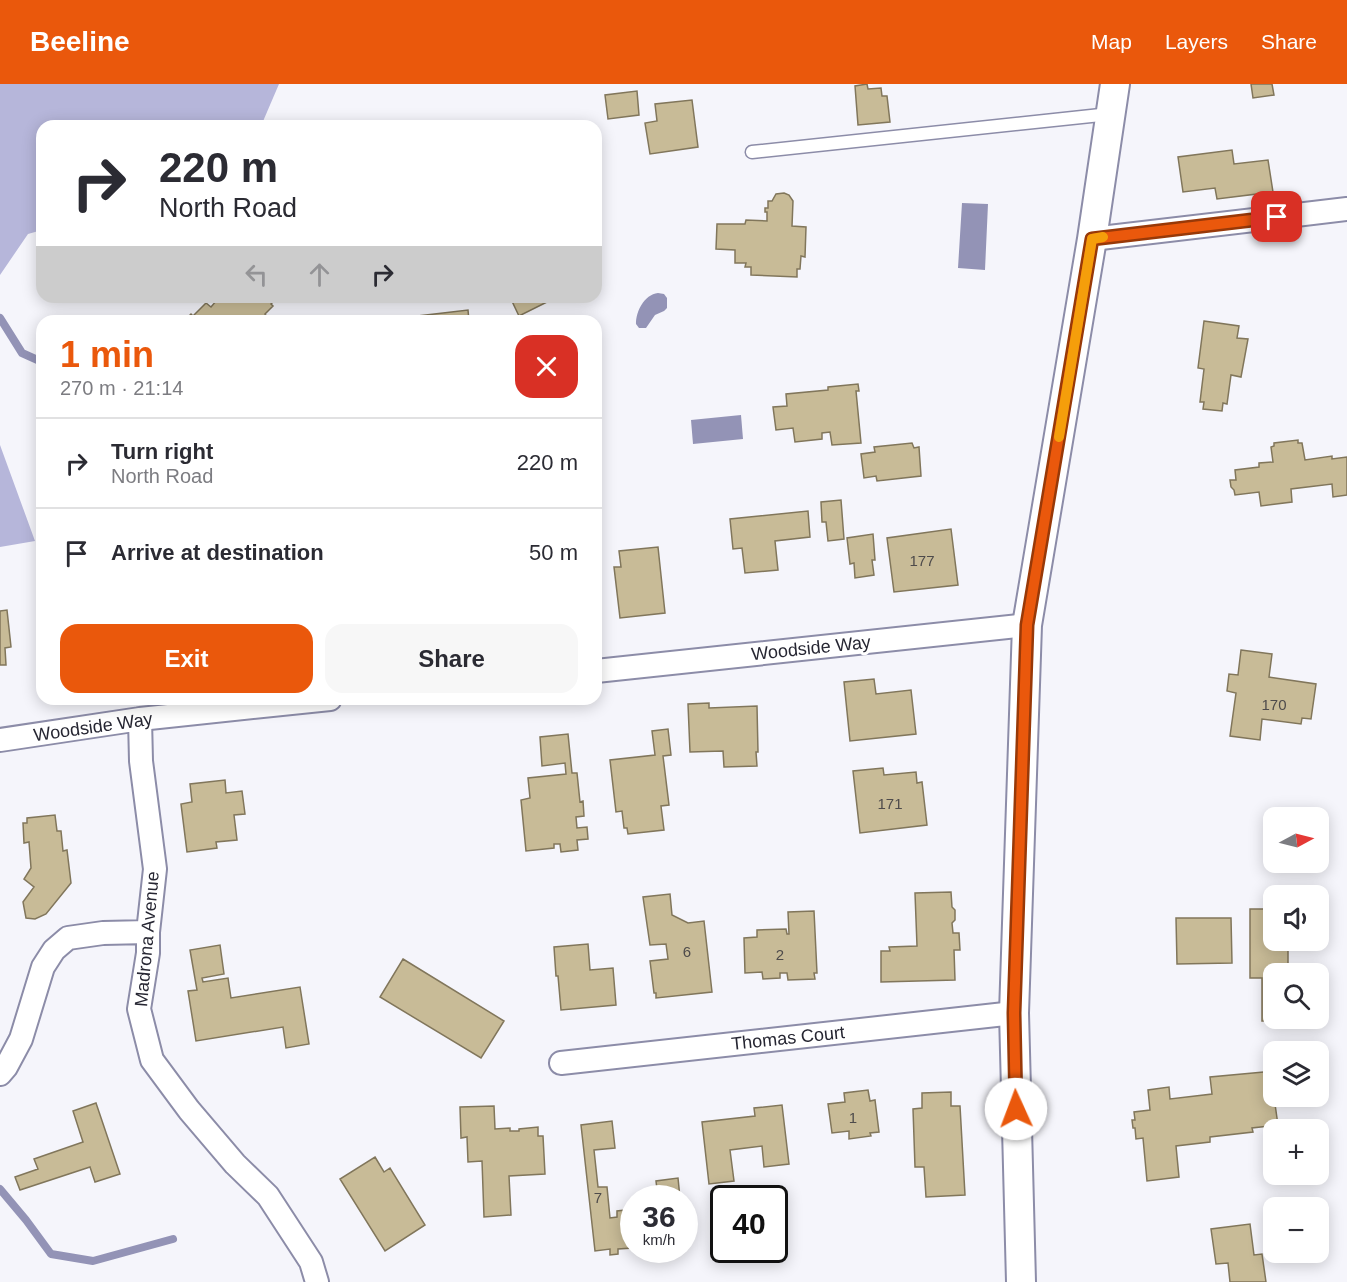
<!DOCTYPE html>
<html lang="en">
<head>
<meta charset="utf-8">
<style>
	:root { --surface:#fff; --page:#f7f7f7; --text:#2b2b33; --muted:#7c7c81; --line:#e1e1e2; --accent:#ea580c }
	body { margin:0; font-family:Arial,sans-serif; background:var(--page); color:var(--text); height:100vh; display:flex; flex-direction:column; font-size:22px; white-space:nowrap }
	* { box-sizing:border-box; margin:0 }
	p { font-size:20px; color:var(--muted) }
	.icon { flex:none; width:33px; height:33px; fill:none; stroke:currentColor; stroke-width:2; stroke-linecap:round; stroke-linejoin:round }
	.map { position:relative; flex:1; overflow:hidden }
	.panel { position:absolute; left:36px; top:231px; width:566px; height:390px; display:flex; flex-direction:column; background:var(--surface); border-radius:18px; box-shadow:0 3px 15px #0003 }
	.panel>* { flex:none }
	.banner { position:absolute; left:36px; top:36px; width:566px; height:183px; border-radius:18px; box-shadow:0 3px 15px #0003; background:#fff; color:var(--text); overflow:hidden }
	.needle { width:39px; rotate:83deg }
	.controls { position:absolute; left:1263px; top:723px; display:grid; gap:12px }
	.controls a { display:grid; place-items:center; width:66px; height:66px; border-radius:12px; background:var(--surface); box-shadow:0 3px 15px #0003; font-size:30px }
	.speed { position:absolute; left:620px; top:1101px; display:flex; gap:12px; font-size:30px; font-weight:700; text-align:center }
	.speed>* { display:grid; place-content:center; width:78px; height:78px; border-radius:50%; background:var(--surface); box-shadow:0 3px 15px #0003; line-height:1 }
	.speed small { font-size:15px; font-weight:400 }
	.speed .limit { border:3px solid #111; border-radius:9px; background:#fff; color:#111 }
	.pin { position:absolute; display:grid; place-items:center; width:51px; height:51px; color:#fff; margin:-26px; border-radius:12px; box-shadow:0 3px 9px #0006 }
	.me { position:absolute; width:66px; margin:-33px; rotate:358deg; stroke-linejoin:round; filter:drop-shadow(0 0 4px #0008) }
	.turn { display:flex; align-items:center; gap:21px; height:126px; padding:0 24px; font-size:27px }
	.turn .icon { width:78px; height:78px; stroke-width:2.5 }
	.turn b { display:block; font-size:42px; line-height:51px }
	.lanes { display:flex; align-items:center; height:57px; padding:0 24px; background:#0003; justify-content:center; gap:30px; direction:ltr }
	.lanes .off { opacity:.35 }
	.round { display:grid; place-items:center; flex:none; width:63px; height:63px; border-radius:18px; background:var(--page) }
	.summary { display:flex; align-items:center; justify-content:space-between; height:102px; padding:0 24px }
	h1 { font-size:36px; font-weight:800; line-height:45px; color:var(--accent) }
	.button { display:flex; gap:12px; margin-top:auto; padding:12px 24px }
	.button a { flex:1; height:69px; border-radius:18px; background:var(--accent); color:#fff; font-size:24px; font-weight:800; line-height:69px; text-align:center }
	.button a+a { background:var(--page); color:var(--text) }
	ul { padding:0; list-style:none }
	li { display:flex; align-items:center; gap:18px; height:90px; padding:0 24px; border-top:2px solid var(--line) }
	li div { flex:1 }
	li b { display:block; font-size:22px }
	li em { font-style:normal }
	header { display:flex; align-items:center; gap:36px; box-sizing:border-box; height:84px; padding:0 30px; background:var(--accent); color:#fff }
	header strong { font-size:28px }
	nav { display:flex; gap:33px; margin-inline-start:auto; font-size:21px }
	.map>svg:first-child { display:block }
	.forest { fill:#b6b6da }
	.water { fill:#9393b6 }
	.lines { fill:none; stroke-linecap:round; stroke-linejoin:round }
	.stream { stroke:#9393b6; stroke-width:8 }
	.building { fill:#c8bb97; stroke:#81765b; stroke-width:1.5 }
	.service-casing { stroke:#8c8ca8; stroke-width:15 }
	.minor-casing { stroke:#8c8ca8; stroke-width:26 }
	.tertiary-casing { stroke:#8c8ca8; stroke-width:32 }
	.service { stroke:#fff; stroke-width:12 }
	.minor { stroke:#fff; stroke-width:22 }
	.tertiary { stroke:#fff; stroke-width:28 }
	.route-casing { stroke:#983908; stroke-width:15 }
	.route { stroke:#ea580c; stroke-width:10 }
	.slow { stroke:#f59e0b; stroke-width:10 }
	.labels { text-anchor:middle; stroke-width:6; stroke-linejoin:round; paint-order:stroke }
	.number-label { font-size:15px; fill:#4e4b4b }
	.street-label { font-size:18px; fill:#262632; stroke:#fff }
</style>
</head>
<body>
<header>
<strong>Beeline</strong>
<nav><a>Map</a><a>Layers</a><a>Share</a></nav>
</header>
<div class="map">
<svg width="1347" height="1198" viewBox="0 0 1347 1198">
	<rect width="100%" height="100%" fill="#f5f5fb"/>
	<path class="forest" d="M0,0H279L261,42H42V146L28,150L0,191Z
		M0,361L35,457L0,463Z"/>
	<path class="water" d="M962,119L988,120L985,186L958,184Z
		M658,209L664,210L667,214V224L664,227L655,231L646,244H639L636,240C636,227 644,211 658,209Z
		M741,331L743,355L693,360L691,336Z"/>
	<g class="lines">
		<path class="stream" d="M0,234L22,269L42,278
			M0,1105L26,1136L51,1170L93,1177L173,1155"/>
	</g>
	<path class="building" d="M867,0L868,5L881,4L882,12H887L890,38L858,41L855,2Z
		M1251,0H1272L1274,11L1253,14Z
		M637,7L639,31L608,35L605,11Z
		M692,16L698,63L650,70L645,39L657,37L655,20Z
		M1232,66L1234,80L1268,76L1273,108L1217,115L1215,104L1183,108L1178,73Z
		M784,109L789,111L793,117L792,142L806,143L805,173L801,172L800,185H797V193L751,191V183H745L746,179H735V166L716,165L717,140H745L746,136L767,137V128H765V124H768V117H772L776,110Z
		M217,213H272L275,216L271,220L273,222L265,230L269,235L267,237H184L191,230L193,232L206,219L211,223L217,216L215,215Z
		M510,213H557L519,232Z
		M468,226L469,237H419L418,232Z
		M1204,237L1239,242L1237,254L1248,255L1241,293L1231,291L1227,320L1223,319L1222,327L1203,325L1204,318H1200L1204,285L1198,284Z
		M858,300L859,307H856L861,359L832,361L830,348L822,349V355L795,358L793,344L776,346L773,323L787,322L786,310L828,306V303Z
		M1298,356V359H1302L1305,376L1332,372V375L1347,373V411L1333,413L1332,400L1291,405L1292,418L1261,422L1259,408L1235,411L1234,406L1231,403L1230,396H1236L1235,386L1259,383V379L1273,378L1271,363L1274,362V359Z
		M912,359L914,364L919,363L921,392L877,397L876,392L864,394L861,370L875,368L874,363Z
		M841,416L844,455L828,457L826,438H822L821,418Z
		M808,427L810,453L775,457L778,486L745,489L742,464L733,465L730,435Z
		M951,445L958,501L894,508L887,454Z
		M873,450L875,476H872L874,491L855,494L854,479L850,480L847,454Z
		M596,463L601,525L596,526Z
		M658,463L665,529L620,534L614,483H621L619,467Z
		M7,526L11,563L5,564L6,581H0V527Z
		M1241,566L1272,570L1269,593L1316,600L1311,635L1302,634L1301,640L1262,635L1260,656L1230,652L1236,609L1227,607L1229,590L1238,591Z
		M874,595L876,610L911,606L916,650L850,657L844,598Z
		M709,619V624L757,622L758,668H756L757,682L724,683L723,667L690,668L688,620Z
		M668,645L671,671L663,672L669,721L661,722L664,746L628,750L627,744H624L622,727L616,728L610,676L655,671L652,647Z
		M568,650L572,689H577L580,718L583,717L584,732L576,733L577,744L587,743L588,755L577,756L578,766L561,768L560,760H554V764L526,767L521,716L530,714L528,694L566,690L565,679L542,682L540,653Z
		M883,684L884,691L916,688L917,699L922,698L927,741L860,749L853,687Z
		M225,696L226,709L242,707L245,730L234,731L237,756L216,758L217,764L187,768L181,720L192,718L190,700Z
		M55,731L57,747H61L63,767L67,766L71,799L46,830L35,835L26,834L23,818L34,803L24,795L31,784L29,758L24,759L23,739H27V734Z
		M951,808L952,823L955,826V836L952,839L953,849H959L960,866H954L955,896L881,898V867H890L889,863L917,862L915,809Z
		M670,810L672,831L688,839L704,837L712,908L656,914V909H654L650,877L668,875L666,860L650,861L643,813Z
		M1250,825H1274V856H1288V890H1274V934H1305V937H1262V894H1250Z
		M814,827L817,889H814L815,895L788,896L787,889H780V894L763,895L762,888L745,889L744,854L757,853V846L786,845L787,850H789L788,828Z
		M1176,834H1231L1232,879L1177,880Z
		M588,860L590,886L613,884L616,921L561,926L558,892H556L554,863Z
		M220,861L224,890L202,894L203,898L228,894L231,914L300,903L309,960L286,964L283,943L196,957L188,907L197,906L190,866Z
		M403,875L504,937L481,974L380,913Z
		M1274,987V1012H1289L1290,1018L1275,1020L1278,1041L1252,1044L1253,1048L1210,1053V1058L1176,1062L1179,1093L1147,1097L1143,1054L1136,1055L1135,1044H1133L1132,1036H1135L1134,1028L1150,1026L1148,1006L1169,1003L1170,1015L1212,1010L1210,993Z
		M868,1006L870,1017L875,1016L879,1048L870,1049L871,1052L849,1055V1047L832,1049L828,1020L845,1018L844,1009Z
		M951,1008V1022H960L965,1111L926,1113L924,1083H915L913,1025L922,1024V1009Z
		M96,1019L120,1090L95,1098L90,1083L20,1106L15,1093L38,1085L34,1075L83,1058L73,1027Z
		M782,1021L789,1080L764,1083L762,1062L730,1066L734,1097L709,1100L702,1038L755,1032L754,1024Z
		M494,1022L495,1045L510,1044V1047H519V1045L538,1043V1052H543L545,1090L509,1092L511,1131L484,1133L482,1077L468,1078L467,1053L461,1054L460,1023Z
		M612,1037L615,1064L594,1066L598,1103H607L610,1134L617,1133V1127L633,1125V1164L618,1165V1170L610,1171V1165L595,1167L581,1041Z
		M375,1073L384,1088L390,1084L425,1141L385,1167L340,1095Z
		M678,1094L680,1114H658L656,1097Z
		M1250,1140L1254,1171L1262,1170L1266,1198H1230L1228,1179L1216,1180L1211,1145Z"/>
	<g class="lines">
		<defs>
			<path id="service" d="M752,68L1110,30"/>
			<path id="minor" d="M1092,155L1347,125
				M596,587L1027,541
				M140,635L141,677L155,785L148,848V869L139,925L152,976L189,1026L235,1080L268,1112L311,1178L317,1198
				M0,656L140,635L330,615
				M561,979L1014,929
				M0,990L6,983L21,955L43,883L54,866L68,854L103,849L148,848"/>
			<path id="tertiary" d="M1021,1198L1014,929L1027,541L1092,155L1115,0"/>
		</defs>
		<use href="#service" class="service-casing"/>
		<use href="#minor" class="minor-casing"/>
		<use href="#tertiary" class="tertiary-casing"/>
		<use href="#service" class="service"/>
		<use href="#minor" class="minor"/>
		<use href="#tertiary" class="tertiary"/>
	</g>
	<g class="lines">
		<defs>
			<path id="route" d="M1016,1025L1014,929L1027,541L1092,155L1277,133"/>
		</defs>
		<use href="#route" class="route-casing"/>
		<use href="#route" class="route"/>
		<path class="slow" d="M1059,353L1092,155L1103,153"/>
	</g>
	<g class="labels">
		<g class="number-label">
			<text x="922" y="482">177</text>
			<text x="1274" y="626">170</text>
			<text x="890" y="725">171</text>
			<text x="687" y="873">6</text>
			<text x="780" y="876">2</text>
			<text x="853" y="1039">1</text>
			<text x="598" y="1119">7</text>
		</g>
		<g class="street-label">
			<text transform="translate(811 564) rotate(-6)" y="6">Woodside Way</text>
			<text transform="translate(93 643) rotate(-8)" y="6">Woodside Way</text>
			<text transform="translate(147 855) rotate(-85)" y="6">Madrona Avenue</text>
			<text transform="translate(788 954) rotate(-6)" y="6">Thomas Court</text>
		</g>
	</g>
</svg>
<div class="controls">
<a><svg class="needle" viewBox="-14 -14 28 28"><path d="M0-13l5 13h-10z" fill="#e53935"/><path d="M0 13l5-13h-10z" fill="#7c7c81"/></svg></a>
<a><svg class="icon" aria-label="sound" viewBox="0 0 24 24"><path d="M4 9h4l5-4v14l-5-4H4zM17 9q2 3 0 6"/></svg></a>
<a><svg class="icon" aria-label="search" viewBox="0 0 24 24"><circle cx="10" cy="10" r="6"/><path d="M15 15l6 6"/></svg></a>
<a><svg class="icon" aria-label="layers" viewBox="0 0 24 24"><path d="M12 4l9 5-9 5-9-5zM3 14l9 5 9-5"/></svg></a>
<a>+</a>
<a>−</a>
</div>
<div class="speed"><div>36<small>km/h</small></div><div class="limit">40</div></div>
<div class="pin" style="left:1277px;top:133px;background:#d93025"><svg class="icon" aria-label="arrive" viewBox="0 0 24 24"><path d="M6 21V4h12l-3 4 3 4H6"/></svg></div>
<svg class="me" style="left:1016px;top:1025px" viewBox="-20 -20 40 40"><circle r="19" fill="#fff"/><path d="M0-13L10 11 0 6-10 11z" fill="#ea580c"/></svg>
<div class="banner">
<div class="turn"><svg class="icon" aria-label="right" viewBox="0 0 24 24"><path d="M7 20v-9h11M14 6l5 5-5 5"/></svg><div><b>220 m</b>North Road</div></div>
<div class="lanes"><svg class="icon off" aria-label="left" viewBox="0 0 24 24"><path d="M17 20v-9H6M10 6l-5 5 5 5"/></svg><svg class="icon off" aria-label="ahead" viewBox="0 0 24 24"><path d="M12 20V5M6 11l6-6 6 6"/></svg><svg class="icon" aria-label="right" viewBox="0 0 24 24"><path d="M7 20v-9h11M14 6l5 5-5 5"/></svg></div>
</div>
<section class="panel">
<div class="summary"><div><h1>1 min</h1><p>270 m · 21:14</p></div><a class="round" style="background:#d93025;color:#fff"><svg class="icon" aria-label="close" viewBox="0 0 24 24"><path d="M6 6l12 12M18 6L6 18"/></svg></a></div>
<ul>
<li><svg class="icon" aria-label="right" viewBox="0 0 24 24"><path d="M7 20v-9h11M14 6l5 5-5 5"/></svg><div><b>Turn right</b><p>North Road</p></div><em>220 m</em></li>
<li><svg class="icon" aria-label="arrive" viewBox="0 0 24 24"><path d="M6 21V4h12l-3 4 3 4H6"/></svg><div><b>Arrive at destination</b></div><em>50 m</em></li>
</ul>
<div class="button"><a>Exit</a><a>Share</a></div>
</section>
</div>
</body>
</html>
